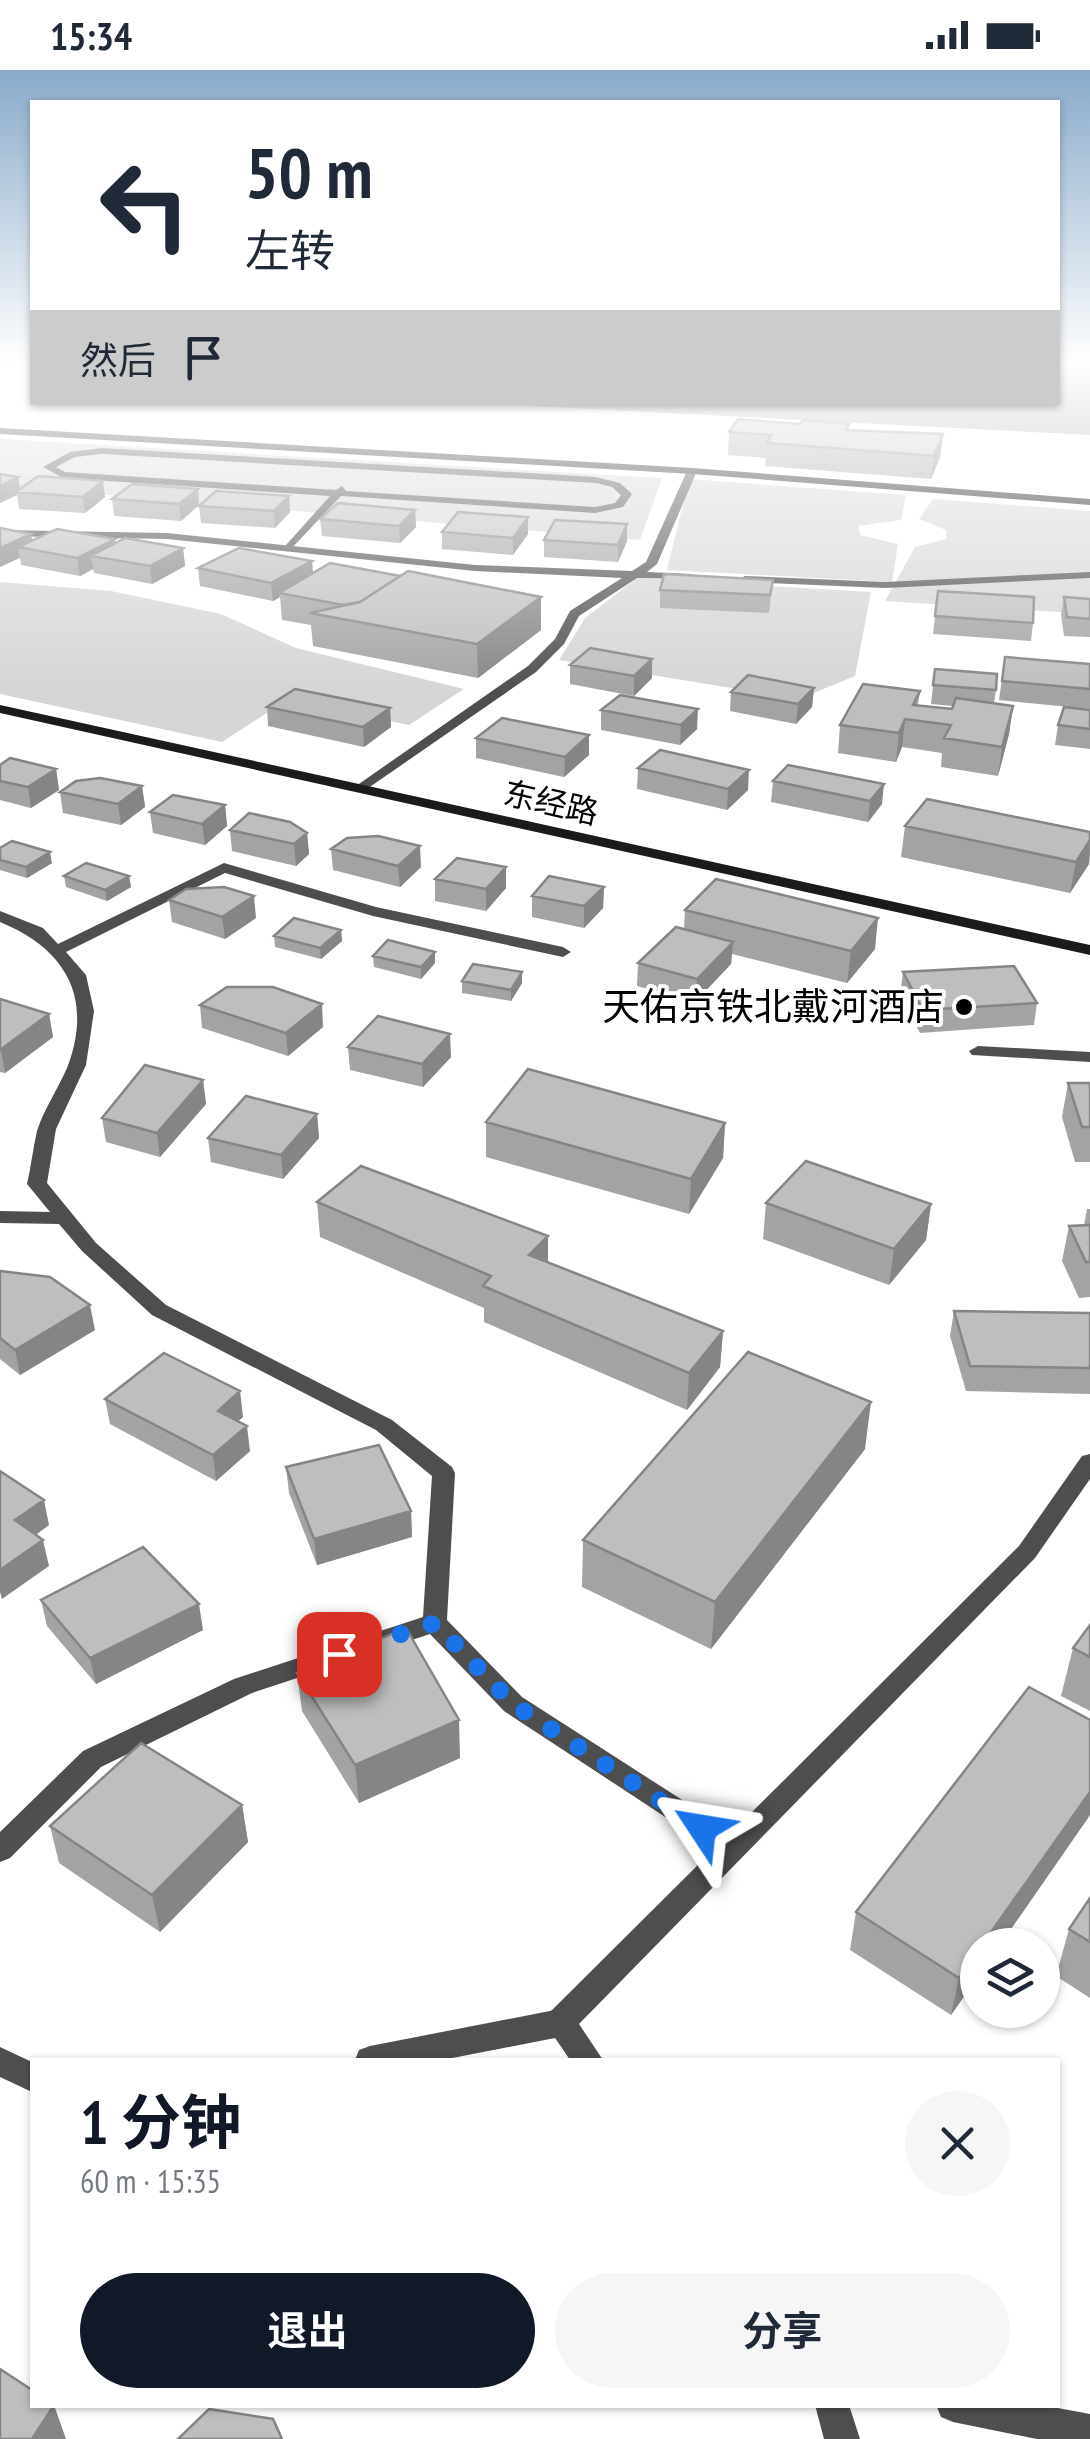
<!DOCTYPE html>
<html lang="zh">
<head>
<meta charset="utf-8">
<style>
	:root { --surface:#fff; --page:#f6f6f7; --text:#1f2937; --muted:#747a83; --accent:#111827 }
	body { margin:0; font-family:"PT Sans Narrow","Noto Sans SC",sans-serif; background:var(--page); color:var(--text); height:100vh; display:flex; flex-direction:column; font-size:38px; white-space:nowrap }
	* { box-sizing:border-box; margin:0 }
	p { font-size:32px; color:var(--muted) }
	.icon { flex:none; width:55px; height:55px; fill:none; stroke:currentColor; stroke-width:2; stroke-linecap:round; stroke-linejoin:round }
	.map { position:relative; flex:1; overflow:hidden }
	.sheet { position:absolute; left:30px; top:1988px; width:1030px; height:350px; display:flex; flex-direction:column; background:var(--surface); border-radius:0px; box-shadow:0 2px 8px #0004 }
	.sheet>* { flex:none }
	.guide { position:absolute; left:30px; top:30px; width:1030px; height:305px; border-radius:0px; box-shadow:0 2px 8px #0004; background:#fff; color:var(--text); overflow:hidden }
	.fabs { position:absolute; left:960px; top:1858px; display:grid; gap:20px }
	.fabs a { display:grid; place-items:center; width:100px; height:100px; border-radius:50%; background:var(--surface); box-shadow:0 2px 8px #0004; font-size:50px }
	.pin { position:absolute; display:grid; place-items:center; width:85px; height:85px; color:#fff; margin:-42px; border-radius:20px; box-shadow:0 5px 15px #0006 }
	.me { position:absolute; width:110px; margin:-55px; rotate:303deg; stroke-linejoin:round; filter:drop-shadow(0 0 8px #0008) }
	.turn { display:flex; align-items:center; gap:35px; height:210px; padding:0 50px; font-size:45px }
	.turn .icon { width:130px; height:130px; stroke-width:2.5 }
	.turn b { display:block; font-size:70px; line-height:85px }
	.then { display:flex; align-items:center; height:95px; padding:0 50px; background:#0003; gap:20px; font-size:38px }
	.round { display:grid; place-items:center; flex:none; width:105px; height:105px; border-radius:52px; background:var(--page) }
	.summary { display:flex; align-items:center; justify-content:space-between; height:170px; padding:0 50px }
	h1 { font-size:60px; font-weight:700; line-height:75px; color:var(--accent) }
	.primary-button { display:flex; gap:20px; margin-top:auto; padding:20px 50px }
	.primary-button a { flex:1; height:115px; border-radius:60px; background:var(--accent); color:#fff; font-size:40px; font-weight:700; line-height:115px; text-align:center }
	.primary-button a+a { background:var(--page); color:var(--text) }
	.status { display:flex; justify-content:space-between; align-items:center; height:70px; padding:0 50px; background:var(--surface); direction:ltr }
	.status svg { height:28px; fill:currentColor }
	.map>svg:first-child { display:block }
	.green { fill:#d5d5d5 }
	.water { fill:#9c9c9c }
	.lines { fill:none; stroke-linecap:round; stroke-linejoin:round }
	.service { fill:#4e4e4e; fill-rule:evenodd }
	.minor { fill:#4e4e4e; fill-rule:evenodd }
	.secondary { fill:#1b1b1b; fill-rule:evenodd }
	.wall { fill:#a3a3a3 }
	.shaded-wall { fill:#858585 }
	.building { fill:#bebebe; stroke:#858585; stroke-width:2.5 }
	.route { stroke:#1a73e8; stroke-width:18; stroke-dasharray:0 32.4 }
	.poi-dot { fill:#000; stroke:#fff; stroke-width:4 }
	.labels { text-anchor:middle; stroke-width:8; stroke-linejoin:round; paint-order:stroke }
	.far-street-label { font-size:32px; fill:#000; stroke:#fff }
	.poi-label { font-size:38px; fill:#000; stroke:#fff; text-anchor:end }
</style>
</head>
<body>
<div class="status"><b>15:34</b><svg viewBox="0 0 49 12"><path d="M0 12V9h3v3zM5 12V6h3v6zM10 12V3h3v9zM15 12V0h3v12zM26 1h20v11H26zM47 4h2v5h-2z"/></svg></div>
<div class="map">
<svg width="1090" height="2369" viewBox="0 0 1090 2369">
	<rect width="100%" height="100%" fill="#fff"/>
	<path class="green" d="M0,369L662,408L640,470L0,416Z
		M689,409L906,425L901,450L858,456L860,465L898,474L892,512L667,500Z
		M933,429L1090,441V544L885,531L915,477L946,469V460L919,449Z
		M637,508L871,522L855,606L799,629L559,590L585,548Z
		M0,512L111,521L221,544L296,578L464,619L409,655L287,630L222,672L0,624Z"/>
	<path class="water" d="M1058,294H1090V365L475,333L1058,332Z"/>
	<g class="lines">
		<path class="service" d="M102,378L596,407L620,413L632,424L623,437L595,443L341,426L290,480L285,477L286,475L330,426L63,408L43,397L70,382ZM102,384L596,413L612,417L621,425L615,433L595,437L346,421L342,416L336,420L65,402L56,397L75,387Z
			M978,976L1090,982V992L972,985L969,981Z
			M560,1939L571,1943L575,1953L571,1963L560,1967L442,1990H355L359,1980L370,1976Z
			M0,1977L32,1992V2022L0,2007Z"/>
		<path class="minor" d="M692,398L697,401L657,494L647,502L691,504L697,507L695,509L637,508L579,546L564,574L536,602L361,723L354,719L356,716L528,596L555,569L570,541L622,508L475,501L167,469L0,466V460L167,463L475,495L632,501L646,492L687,401Z
			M1090,502V508L885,518L745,512L739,509L745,506L885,512Z
			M224,793L376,837L563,877L571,882L563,887L373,846L225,803L66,882L86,905L94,941L86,995L56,1059L47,1113L96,1173L166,1235L392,1350L452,1397L455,1403L447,1550L522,1627L732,1762L1019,1476L1082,1386L1090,1384V1409L1035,1488L579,1954L603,1990H570L545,1953L549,1943L714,1779L504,1641L430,1564L252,1623L101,1697L10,1788L0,1792V1762L83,1681L234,1609L423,1547L432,1406L376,1360L152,1245L82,1181L59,1154L0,1153V1141L50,1142L27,1114C31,1097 33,1078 37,1061C44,1039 58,1019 67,998C94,928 66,879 0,852V841L43,858L58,874Z
			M815,2335H849L860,2369H824Z
			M936,2335H1042L1090,2344V2369H1037L953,2352L941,2347Z"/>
		<path class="secondary" d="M0,358L692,398L1090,429V435L692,404L0,364Z
			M0,635L1090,875V885L0,643Z"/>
	</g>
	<path class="wall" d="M801,354H849V360L943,364L940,387L931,409L765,396L766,388L728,385L729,362Z
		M18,407L20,419L105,427L85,443L19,439L17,425L0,433Z
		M198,419L199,435L181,451L114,446L112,429Z
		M289,426L290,442L275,458L201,453L199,436Z
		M415,440L416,457L400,473L322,466L320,449Z
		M528,447V464L513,485L442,479V462Z
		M627,454V471L618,492L544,487V470Z
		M0,458L32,470L115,473L183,478L185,496L152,514L94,503L93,499L80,506L21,495L20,488Z
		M312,491L313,503L400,506L541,527V560L478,608L313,576L311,555L282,550L280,527L273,531L200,516L198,498Z
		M773,510L769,543L660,538V520Z
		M938,521L1033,553L1031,571L933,564Z
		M1064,527L1090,529V567L1064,566L1061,545Z
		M1005,587L1090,594V639L999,630Z
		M570,595L652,608L634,626L570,614Z
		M935,599L996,620L994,633L1013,636L1009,664L998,706L941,697L942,683L902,677L896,692L838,683L840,655L920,621L918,635L952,639L953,636L931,634Z
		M814,618L812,637L796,654L730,641L731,622Z
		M267,637L390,638L391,657L364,677L268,656Z
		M601,640L697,659L680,675L601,660Z
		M1090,640V679L1055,675L1058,655Z
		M476,668L589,685L564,707L476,688Z
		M0,695L56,699L59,720L31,738L0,730Z
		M788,695L882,734L868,752L771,732L773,711Z
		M638,698L748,720L727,740L637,719Z
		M142,716L145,737L121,755L63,743L60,722Z
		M225,735L227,756L205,775L153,763L150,742Z
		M905,756L1090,762V786L1089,794L1070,823L901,787Z
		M230,760L307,763L309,784L296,796L232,781Z
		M0,778L52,793L27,808L0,800Z
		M331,779L421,797L400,817L333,800Z
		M506,797V818L486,841L435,831V809Z
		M64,806H129L131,817L107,831L66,817Z
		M604,817L603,838L584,858L532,847V826Z
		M169,830L256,848L225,869L172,852Z
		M685,840L875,879L847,913L732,884L731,894L695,932L637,916L638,893L684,859Z
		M341,860L342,871L321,889L275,877L274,866Z
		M373,886L435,893L421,909L374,897Z
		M903,902L1037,933L1034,955L920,963L900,925Z
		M462,911L522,913L511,931L462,923Z
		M0,929L49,944L53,967L5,1003L0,1002Z
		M200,935L323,957L288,986L202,958Z
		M348,977L451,987L423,1017L350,1000Z
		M203,1010L206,1034L160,1087L106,1072L102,1048Z
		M1068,1013H1090V1092H1075L1062,1047Z
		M317,1044L319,1068L283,1109L211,1092L208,1068Z
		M486,1052L725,1053L723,1088L689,1144L486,1087Z
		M317,1132L548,1192L723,1261L720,1297L687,1340L484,1252V1238L320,1167Z
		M766,1133L931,1134L926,1170L889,1215L763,1169Z
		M1087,1139H1090V1227L1079,1228L1062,1191L1069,1156L1084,1155Z
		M0,1201L95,1260L20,1305L0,1289Z
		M954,1241L1090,1243V1324L966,1321L950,1266Z
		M105,1329L243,1347L238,1351L250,1381L216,1411L110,1354Z
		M865,1379L711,1579L582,1517L583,1470Z
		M286,1397L411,1441L412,1467L317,1495L289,1423Z
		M41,1530L203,1560L96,1614L47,1556Z
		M1090,1555V1641L1061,1626L1073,1578Z
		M297,1603L460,1688L359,1733L302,1641Z
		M1090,1650V1745L951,1945L850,1880L856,1842Z
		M242,1735L248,1772L160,1862L59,1793L50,1756Z
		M1090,1828V1928L1056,1906L1069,1859Z"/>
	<path class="shaded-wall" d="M943,364L940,387L931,409L934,386Z
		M18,407L21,422H16L17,425L0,433V416Z
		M103,411L105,427L85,443L83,427Z
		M198,419L199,435L181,451L179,434Z
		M289,426L290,442L275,458L274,441Z
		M415,440L416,457L400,473L399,456Z
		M528,447V464L513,485V468Z
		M627,454V471L618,492V475Z
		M31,464L34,480L18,477L20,488L0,497V478Z
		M115,469L117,487L91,486L93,499L80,506L77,488Z
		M183,478L185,496L152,514L150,496Z
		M312,491L313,508L279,523L280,527L273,531L271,513Z
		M541,527V560L478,608L477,574Z
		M652,589V608L634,626V606Z
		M814,618L812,637L796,654L798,634Z
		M1013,636L1009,664L998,706L1002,677Z
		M390,638L391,657L364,677L363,657Z
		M698,639L697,659L680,675L681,655Z
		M905,649L902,677L896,692L899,663Z
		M589,665V685L564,707L565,687Z
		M56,699L59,720L31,738L28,717Z
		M749,700L748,720L727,740L728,719Z
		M884,714L882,734L868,752L870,731Z
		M142,716L145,737L121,755L118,734Z
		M225,735L227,756L205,775L202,754Z
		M307,763L309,784L296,796L294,774Z
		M1090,770L1089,794L1070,823L1076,792Z
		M420,776L421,797L400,817L398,796Z
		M50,782L52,793L27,808L26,797Z
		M506,797V818L486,841V819Z
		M129,806L131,817L107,831L105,820Z
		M604,817L603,838L584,858V836Z
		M254,826L256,848L225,869L222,847Z
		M878,848L875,879L847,913L851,881Z
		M341,860L342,871L321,889L320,878Z
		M733,872L731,894L695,932L697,909Z
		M435,882V893L421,909V897Z
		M522,902V913L511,931V920Z
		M322,934L323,957L288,986L286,963Z
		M49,944L53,967L5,1003L1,980Z
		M450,964L451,987L423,1017L422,994Z
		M203,1010L206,1034L160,1087L157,1063Z
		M317,1044L319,1068L283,1109L281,1085Z
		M725,1053L723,1088L689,1144L691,1109Z
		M931,1134L926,1170L889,1215L894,1179Z
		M548,1166V1201L529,1185Z
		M90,1235L95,1260L20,1305L15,1280Z
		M723,1261L720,1297L687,1340L689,1303Z
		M240,1321L243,1347L221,1366L218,1341Z
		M871,1332L865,1379L711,1579L715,1532Z
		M247,1356L250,1381L216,1411L213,1385Z
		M44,1430L49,1455L21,1476L15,1450Z
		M411,1441L412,1467L317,1495L314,1469Z
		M43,1470L49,1496L2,1529L0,1522V1500Z
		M199,1534L203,1560L96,1614L90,1588Z
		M459,1650L460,1688L359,1733L355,1695Z
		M1090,1722V1745L1000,1875H982Z
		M242,1735L248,1772L160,1862L152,1825Z
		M978,1882V1907L951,1945L959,1908Z
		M54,2335L66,2369H32Z"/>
	<path class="building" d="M738,349L801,354L803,350L849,354L846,360L943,364L934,386L767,373L771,365L729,362Z
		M0,404L18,407L0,416Z
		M38,406L103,411L83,427L16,422Z
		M132,414L198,419L179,434L112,429Z
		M216,421L289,426L274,441L199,436Z
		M338,433L415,440L399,456L320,449Z
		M458,442L528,447L513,468L442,462Z
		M555,450L627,454L618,475L544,470Z
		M0,458L31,464L0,478Z
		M57,459L115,469L77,488L18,477Z
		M125,468L183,478L150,496L91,486Z
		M239,478L312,491L271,513L198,498Z
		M330,493L400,506L360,532L343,535L279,523Z
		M408,501L541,527L477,574L310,543L360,532Z
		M664,504L773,510L770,525L660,520Z
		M938,521L1034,527L1033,553L935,546Z
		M1064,527L1090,529V549L1067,547Z
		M590,578L652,589L634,606L570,595Z
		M1005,587L1090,594V619L1002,611Z
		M935,599L997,604L996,620L933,615Z
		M748,605L814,618L798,634L731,622Z
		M863,614L920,621L913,635L952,639L956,628L1013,636L1002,677L944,668L951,655L905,649L899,663L840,655Z
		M295,619L390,638L363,657L267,637Z
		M620,625L698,639L681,655L601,640Z
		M1064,637L1090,640V659L1058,655Z
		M502,648L589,665L565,687L476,668Z
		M660,680L749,700L728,719L638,698Z
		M10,688L56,699L28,717L0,711V695Z
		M788,695L884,714L870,731L773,711Z
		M100,708L142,716L118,734L60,722L76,711Z
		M173,725L225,735L202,754L150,742Z
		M927,729L1090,762V770L1076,792L905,756Z
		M249,743L290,752L307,763L294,774L230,760Z
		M378,766L420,776L398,796L331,779L347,768Z
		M12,771L50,782L26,797L0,790V778Z
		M457,788L506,797L486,819L435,809Z
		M86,793L129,806L105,820L64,806Z
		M549,806L604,817L584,836L532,826Z
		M716,809L878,848L851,881L685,840Z
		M224,817L254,826L222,847L169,830L186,819Z
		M294,848L341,860L320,878L274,866Z
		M676,857L733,872L697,909L638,893Z
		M388,870L435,882L421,897L373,886Z
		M473,894L522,902L511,920L462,911Z
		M1014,896L1037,933L923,940L903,902Z
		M227,917H273L322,934L286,963L200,935Z
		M0,929L49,944L0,980Z
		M378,946L450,964L422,994L348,977Z
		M145,995L203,1010L157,1063L102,1048Z
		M528,999L725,1053L691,1109L486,1052Z
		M1068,1013H1090V1057H1082Z
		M246,1026L317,1044L281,1085L208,1068Z
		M806,1091L931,1134L894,1179L766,1133Z
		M361,1096L548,1166L529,1185L723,1261L689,1303L483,1216L491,1206L317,1132Z
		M1090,1155V1192H1086L1069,1156Z
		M0,1201L50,1207L90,1235L15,1280L0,1268Z
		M954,1241L1090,1243V1298L970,1296Z
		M748,1282L871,1332L715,1532L583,1470Z
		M164,1283L240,1321L218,1341L247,1356L213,1385L105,1329Z
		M379,1375L411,1441L314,1469L286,1397Z
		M0,1401L44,1430L15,1450L43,1470L0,1500Z
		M143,1477L199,1534L90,1588L41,1530Z
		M1090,1555V1587L1073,1578Z
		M406,1558L459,1650L355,1695L297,1603Z
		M1029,1617L1090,1650V1722L982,1875H978V1882L959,1908L856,1842Z
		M141,1673L242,1735L152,1825L50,1756Z
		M1090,1828V1872L1069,1859Z
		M0,2299L32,2320V2335H54L32,2369H0Z
		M209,2339L273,2349L282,2369H178Z"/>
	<linearGradient id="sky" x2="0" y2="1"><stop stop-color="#89aaca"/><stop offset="0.47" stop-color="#fff"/><stop offset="1" stop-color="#fff" stop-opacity="0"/></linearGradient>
	<rect width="1090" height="625" fill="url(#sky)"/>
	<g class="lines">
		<path class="route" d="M339,1584L435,1553L513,1634L702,1758"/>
	</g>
	<circle class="poi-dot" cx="964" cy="937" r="10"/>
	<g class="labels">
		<g class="far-street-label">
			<text transform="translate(551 733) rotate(13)" y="11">东经路</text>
		</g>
		<g class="poi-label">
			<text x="944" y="950">天佑京铁北戴河酒店</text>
		</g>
	</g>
</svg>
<div class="fabs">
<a><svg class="icon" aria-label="layers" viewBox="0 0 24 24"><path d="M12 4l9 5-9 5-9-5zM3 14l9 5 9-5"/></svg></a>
</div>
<div class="pin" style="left:339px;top:1584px;background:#d93025"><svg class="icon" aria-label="arrive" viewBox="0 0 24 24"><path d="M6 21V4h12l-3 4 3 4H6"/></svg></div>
<svg class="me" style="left:702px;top:1758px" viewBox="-20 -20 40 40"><path d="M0-17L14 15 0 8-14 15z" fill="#1a73e8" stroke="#fff" stroke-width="4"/></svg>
<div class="guide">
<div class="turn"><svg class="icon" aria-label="left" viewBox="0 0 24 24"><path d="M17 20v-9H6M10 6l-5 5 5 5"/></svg><div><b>50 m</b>左转</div></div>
<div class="then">然后<svg class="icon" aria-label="arrive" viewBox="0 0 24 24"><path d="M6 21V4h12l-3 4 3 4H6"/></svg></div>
</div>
<section class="sheet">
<div class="summary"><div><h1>1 分钟</h1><p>60 m · 15:35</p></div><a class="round"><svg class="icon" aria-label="close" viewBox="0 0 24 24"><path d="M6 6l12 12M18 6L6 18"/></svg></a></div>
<div class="primary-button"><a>退出</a><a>分享</a></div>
</section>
</div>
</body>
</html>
